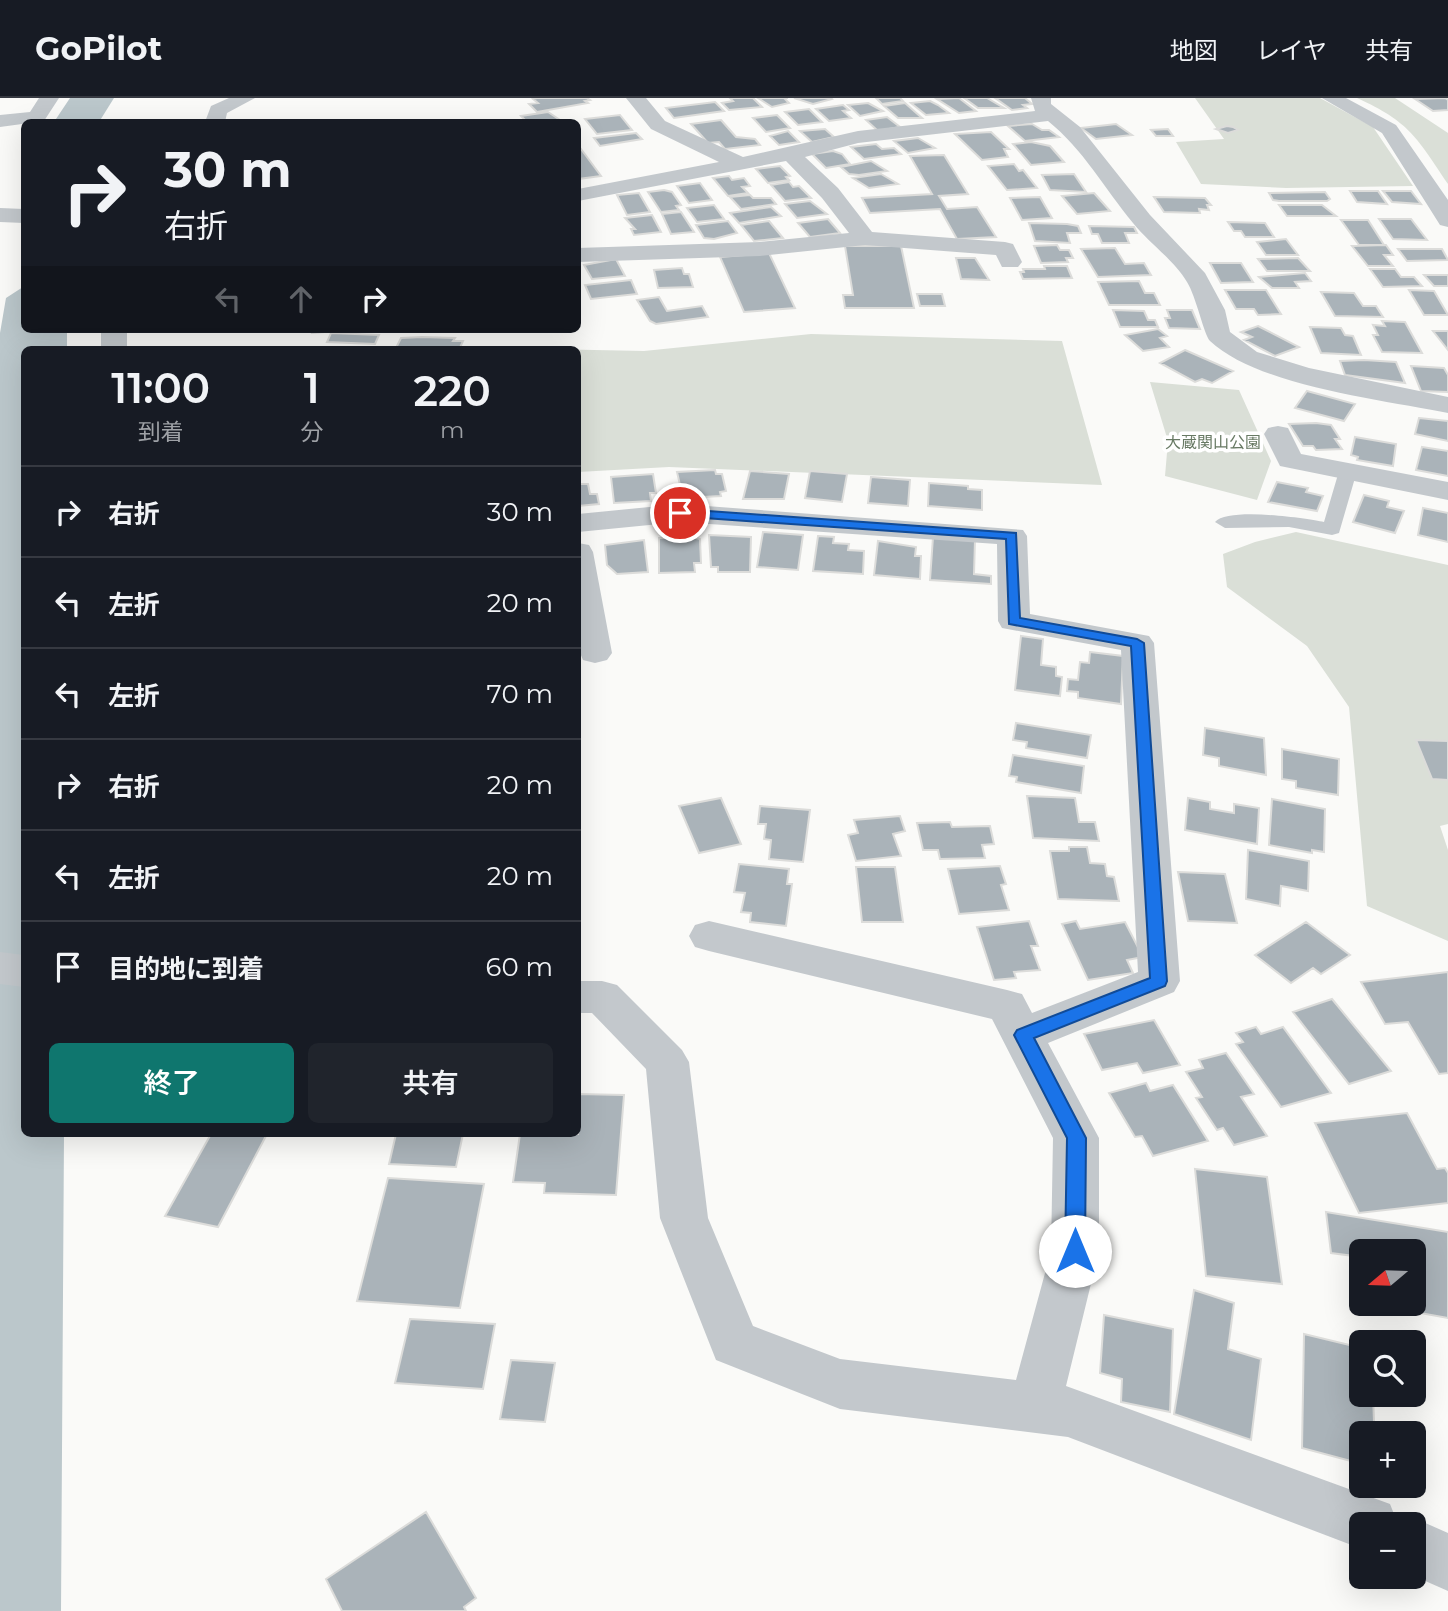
<!DOCTYPE html>
<html lang="ja">
<head>
<meta charset="utf-8">
<style>
	:root { --surface:#171b24; --page:#20242c; --text:#f1f3f6; --muted:#9ea1a6; --line:#363941; --accent:#0f766e }
	body { margin:0; font-family:Montserrat,"Noto Sans JP",sans-serif; background:var(--page); color:var(--text); height:100vh; display:flex; flex-direction:column; font-size:26px; white-space:nowrap }
	* { box-sizing:border-box; margin:0 }
	p { font-size:23px; color:var(--muted) }
	.icon { flex:none; width:38px; height:38px; fill:none; stroke:currentColor; stroke-width:2; stroke-linecap:round; stroke-linejoin:round }
	.map { position:relative; flex:1; overflow:hidden }
	.sheet { position:absolute; left:21px; top:248px; width:560px; height:791px; display:flex; flex-direction:column; background:var(--surface); border-radius:10px; box-shadow:0 7px 28px #0002 }
	.sheet>* { flex:none }
	.hud { position:absolute; left:21px; top:21px; width:560px; height:214px; border-radius:10px; box-shadow:0 7px 28px #0002; background:#171b24; color:var(--text); overflow:hidden }
	.needle { width:46px; rotate:251deg }
	.tools { position:absolute; left:1349px; top:1141px; display:grid; gap:14px }
	.tools a { display:grid; place-items:center; width:77px; height:77px; border-radius:10px; background:var(--surface); box-shadow:0 7px 28px #0002; font-size:35px }
	.pin { position:absolute; display:grid; place-items:center; width:60px; height:60px; color:#fff; margin:-30px; border:4px solid #fff; border-radius:50%; box-shadow:0 2px 7px #0007 }
	.me { position:absolute; width:77px; margin:-38px; rotate:0deg; stroke-linejoin:round; filter:drop-shadow(0 0 5px #0008) }
	.turn { display:flex; align-items:center; gap:24px; height:147px; padding:0 28px; font-size:32px }
	.turn .icon { width:91px; height:91px; stroke-width:2.5 }
	.turn b { display:block; font-size:49px; line-height:60px }
	.lanes { display:flex; align-items:center; height:66px; padding:0 28px; background:#0003; justify-content:center; gap:35px; direction:ltr }
	.lanes .off { opacity:.35 }
	.eta { display:flex; justify-content:space-evenly; align-items:center; height:119px; text-align:center }
	.eta b { font-size:42px; font-weight:600; line-height:49px }
	.action { display:flex; gap:14px; margin-top:auto; padding:14px 28px }
	.action a { flex:1; height:80px; border-radius:10px; background:var(--accent); color:#fff; font-size:28px; font-weight:600; line-height:80px; text-align:center }
	.action a+a { background:var(--page); color:var(--text) }
	ul { padding:0; list-style:none }
	li { display:flex; align-items:center; gap:21px; height:91px; padding:0 28px; border-top:2px solid var(--line) }
	li div { flex:1 }
	li b { display:block; font-size:26px }
	li em { font-style:normal }
	header { display:flex; align-items:center; gap:42px; box-sizing:border-box; height:98px; padding:0 35px; background:var(--surface); border-bottom:2px solid var(--line) }
	header strong { font-size:33px }
	nav { display:flex; gap:38px; margin-inline-start:auto; font-size:24px }
	.map>svg:first-child { display:block }
	.green { fill:#dadfd7 }
	.water { fill:#bbc7cb }
	.building { fill:#aab3b9; stroke:#dcdcda; stroke-width:2 }
	.lines { fill:none; stroke-linecap:round; stroke-linejoin:round }
	.service { fill:#c3c8cc; fill-rule:evenodd }
	.minor { fill:#c3c8cc; fill-rule:evenodd }
	.route { fill:#1a73e8; stroke:#114b97; stroke-width:2 }
	.labels { text-anchor:middle; stroke-width:7; stroke-linejoin:round; paint-order:stroke }
	.far-park-label { font-size:16px; fill:#687a64; stroke:#fff }
</style>
</head>
<body>
<header>
<strong>GoPilot</strong>
<nav><a>地図</a><a>レイヤ</a><a>共有</a></nav>
</header>
<div class="map">
<svg width="1448" height="1513" viewBox="0 0 1448 1513">
	<rect width="100%" height="100%" fill="#fafaf8"/>
	<path class="green" d="M1195,0H1320L1373,29L1413,88L1286,90L1201,86L1176,44L1224,41Z
		M1357,0H1395L1448,35V86C1417,40 1410,24 1357,0Z
		M811,236L1062,243L1102,387L669,369L578,374V252H406L407,248L644,253Z
		M1150,284L1239,292L1271,363L1257,402L1165,378L1168,343Z
		M1296,434L1448,467V726L1440,728L1448,752V843L1367,808L1349,609L1307,548L1227,489L1223,456L1255,444Z"/>
	<path class="water" d="M70,0H114L99,24H54Z
		M24,176V231H67V252H24V1036H64L61,1513H0V235L6,200L23,189Z"/>
	<path class="building" d="M537,0H587L590,2L585,3L588,5L537,14L529,6L538,5L533,1Z
		M730,0H753L762,9L729,12L722,5L733,3Z
		M758,0H788H784L789,5L772,9Z
		M794,0H831L832,1L813,6Z
		M876,0H900L903,3L882,6Z
		M959,0L976,13L959,15L937,1Z
		M964,0H987L1004,10H978Z
		M995,0H1025L1032,6L1023,7L1027,10L1012,12Z
		M1445,0L1448,2V12L1433,13L1415,1Z
		M930,3L938,7L949,15L926,17L911,5Z
		M715,4L724,13L674,20L666,10Z
		M868,5L883,13L860,18L848,7Z
		M905,5L922,20H898L884,8Z
		M843,7L849,12L843,13L851,20L829,23L816,11Z
		M809,11L822,24L798,27L785,14Z
		M548,14L563,24H522L526,23L521,18Z
		M620,17L632,32L597,36L585,21Z
		M777,17L790,30L766,34L753,20Z
		M887,19L900,29L878,33L866,22Z
		M721,22L736,39L755,41L760,47L725,51L719,44L708,45L691,26Z
		M1032,26L1042,32H1049L1059,39L1025,43L1008,28Z
		M1116,26L1132,37L1096,41L1081,30Z
		M1227,28L1233,29L1238,32L1228,35L1216,31Z
		M825,31L834,39L812,44L800,33Z
		M1168,31L1173,38H1156L1151,32Z
		M788,33L799,44L779,47L770,38Z
		M991,34L1009,51H1004L1008,59L982,62L955,36Z
		M636,35L642,41L600,48L594,40Z
		M918,40L935,50L908,55L894,43Z
		M1031,44L1050,48L1064,64L1031,67L1013,46Z
		M876,46L882,51L894,50L901,56L864,61L851,49Z
		M581,51L601,78L578,81V52Z
		M833,53L842,56L850,66L826,70L812,56Z
		M944,57L968,96L939,98L947,111L977,109L996,139L957,141L940,111L870,115L862,100L932,96L910,58Z
		M871,63L887,73L859,77L849,76L841,69Z
		M1014,66L1019,73L1023,72L1037,90L1007,92L988,68Z
		M780,68L790,78L786,79L789,82L768,85L756,71Z
		M881,76L898,86L869,90L853,80Z
		M1074,76L1086,94L1050,92L1042,77Z
		M729,78L732,82L744,80L750,88L742,89L748,95L728,98L713,80Z
		M789,84L793,89L799,88L811,100L785,103L771,87Z
		M700,85L712,102L689,105L677,88Z
		M664,92L672,94L681,107L676,108L679,112L661,114L648,94Z
		M1350,93H1378L1387,106L1357,104Z
		M1383,93H1411L1421,106L1392,104Z
		M1325,94L1330,101L1327,103H1279L1273,102L1269,95Z
		M639,95L650,114L627,117L617,97Z
		M1094,95L1110,113L1077,116L1062,98Z
		M750,97L753,100H771L776,106L741,111L730,99Z
		M1040,99L1052,120L1022,122L1010,100Z
		M1154,99L1205,100L1211,107H1207L1209,112L1199,111L1200,115L1164,114Z
		M810,103L827,116L797,120L785,106Z
		M714,107L724,121L697,124L687,110Z
		M1279,107H1322L1336,118H1287Z
		M771,109L781,118L739,125L730,115Z
		M681,114L694,134L671,136L662,116Z
		M652,117L661,134L634,137L631,131H635L625,120Z
		M828,121L840,135L810,139L798,125Z
		M1379,121H1411L1427,142L1393,141Z
		M1341,122H1368L1384,147H1359Z
		M728,123L737,135L714,141L704,140L696,127Z
		M769,123L783,140L754,143L741,127Z
		M1228,124L1265,125L1274,139H1245L1241,133H1234Z
		M1029,125L1067,126L1078,128L1081,135H1067L1070,145L1035,143Z
		M1089,128L1134,129L1137,135H1125L1129,145H1102L1098,136H1092Z
		M1286,141L1298,157H1266L1257,144Z
		M1057,147L1060,152H1069L1073,160H1066L1068,164L1041,165L1034,148Z
		M1386,147L1393,157H1384L1393,168H1368L1352,148Z
		M845,148H901L914,210H845L843,197H853Z
		M1115,150L1125,166L1144,165L1151,177L1098,179L1081,151Z
		M1398,151H1442L1448,162L1407,163Z
		M769,155L795,210L744,214L720,159Z
		M956,160H975L989,182L961,181Z
		M1298,160L1310,173H1267L1258,161Z
		M616,161L625,178L592,181L584,167Z
		M1210,165H1241L1253,184L1221,185Z
		M1044,168H1067L1072,180L1023,181L1020,174H1024L1023,171H1045Z
		M682,170L684,176H689L693,189L658,190L654,172Z
		M1370,171H1395L1401,179H1414L1422,188L1383,189Z
		M1305,175L1311,183L1295,184L1299,190H1272L1259,179Z
		M1424,177H1448V188H1434Z
		M631,182L637,196L591,201L585,187Z
		M1139,183L1145,195H1154L1160,207H1109L1098,184Z
		M1225,192H1266L1281,216L1258,217L1254,211H1236Z
		M1409,192L1434,193L1448,217H1424Z
		M1321,194L1354,195L1363,208H1376L1383,219L1335,218Z
		M917,196H942L945,208H920Z
		M659,199L667,213L702,208L708,219L656,226L650,223L637,202Z
		M1113,212L1144,213L1148,222H1155L1158,229H1120Z
		M1167,212H1192L1200,231L1169,230L1165,220H1170Z
		M1382,223L1405,224L1422,255L1382,254L1373,237H1378L1373,227L1385,228Z
		M1258,228L1299,249L1275,258L1244,242L1252,239L1241,234Z
		M1310,229L1341,230L1345,237L1353,238L1361,257L1321,255Z
		M313,231H367L312,235Z
		M1158,231L1167,238L1160,240L1169,249L1143,253L1125,237Z
		M1433,233H1448V252Z
		M331,235L379,237L375,246L327,244Z
		M422,239L455,240L453,243H463L459,252H395L401,240Z
		M1185,252L1233,273L1212,285L1202,281L1195,284L1160,265Z
		M1364,262L1396,264L1405,285L1345,277L1340,263Z
		M1411,268L1444,270L1448,277V294L1421,293Z
		M1307,293L1355,306L1344,323L1295,310Z
		M1419,320L1448,323V343L1415,336Z
		M1316,325L1331,327L1340,341H1335L1342,351L1316,352L1313,348H1303L1289,326Z
		M1355,339L1396,346L1393,368L1357,362L1358,359L1351,357Z
		M1422,349L1448,353V378L1416,372Z
		M715,372L716,376H722L726,393L720,394L721,398L683,400L677,374Z
		M750,373L789,376L784,401H743Z
		M810,373L847,376L842,404L805,400Z
		M653,376L656,395H650L651,403L614,405L611,379Z
		M871,379L910,382L908,408L868,405Z
		M1277,384L1308,390L1306,394L1323,398L1317,413L1268,404Z
		M929,385L968,388V391L982,392V412L928,408Z
		M578,386H588L590,396H597L599,406L578,408Z
		M1364,397L1389,403L1387,409L1404,413L1395,435L1353,424Z
		M1423,410L1448,415V444L1418,437Z
		M763,434L803,437L798,472L757,469Z
		M709,437L751,439L750,474H718V469H711Z
		M818,438L834,439L833,445L849,446L848,452L864,453L863,476L813,473Z
		M692,439L700,441L701,465H694L695,474L659,475V440Z
		M933,439L975,442L974,476L991,478V486L930,482Z
		M644,442L648,474L617,476L607,467L605,447Z
		M878,443L916,449L915,458H921L920,481L874,477Z
		M1021,538L1043,541L1041,567L1056,569V578L1062,579L1060,598L1015,592Z
		M1090,554L1123,558L1121,606L1078,600V594L1067,593L1068,581L1078,582L1080,564L1089,565Z
		M1016,625L1091,637L1087,660L1026,650L1027,644L1013,642Z
		M1205,630L1264,640L1266,677L1219,668V660L1203,657Z
		M1416,642L1448,643V682L1432,681Z
		M1282,651L1339,661L1338,697L1296,690V683L1282,681Z
		M1013,657L1084,668L1081,695L1016,684L1017,679L1009,678Z
		M1027,698L1075,700L1079,724H1095L1099,743L1033,740Z
		M721,700L741,746L699,755L679,708Z
		M1188,700L1210,704V711L1234,715V706L1259,710L1257,746L1185,732Z
		M1272,701L1325,711L1324,754L1312,752V755L1269,747Z
		M760,708L810,712L803,764L769,761L771,742L764,741L766,726H758Z
		M900,718L905,733L893,736L901,758L856,763L848,737L858,735L854,722Z
		M950,724L952,729L990,728L994,746L982,747L985,760L940,761L938,752H923L917,725Z
		M1069,749H1087L1090,765L1105,766L1107,778L1114,779L1119,803L1058,801L1050,753H1069Z
		M1248,752L1309,763L1308,793L1281,788L1280,808L1246,801Z
		M739,766L789,771L787,786H792L786,828L750,824L751,815L741,814L745,795L734,794Z
		M1000,768L1006,786L1001,787L1009,812L959,816L948,771Z
		M856,769H895L903,824H862Z
		M1178,774L1225,776L1237,825L1188,823Z
		M1029,823L1038,848H1031L1040,872L1014,874L1016,880L994,882L977,829Z
		M1076,823L1080,831L1125,824L1143,859L1127,862L1133,875L1088,882L1062,826Z
		M1306,824L1350,857L1321,876L1313,870L1291,885L1255,857Z
		M1448,874V975L1439,976L1408,924L1385,926L1361,884Z
		M1332,901L1391,973L1349,986L1293,914Z
		M1154,922L1180,967L1143,975L1137,965L1102,972L1084,936Z
		M1256,929L1261,936L1283,929L1331,995L1281,1009L1236,946L1243,944L1236,935Z
		M1226,955L1254,996L1241,999L1267,1038L1234,1047L1223,1030L1217,1032L1196,1000L1202,999L1186,974L1203,970L1199,962Z
		M1146,985L1150,993L1173,987L1208,1043L1153,1058L1142,1038L1135,1039L1109,995Z
		M578,996L624,997L616,1097L544,1095L545,1085L513,1084L520,1036H578Z
		M1407,1015L1437,1071L1445,1070L1448,1075V1105L1359,1115L1315,1025Z
		M211,1036H267L218,1129L165,1118Z
		M396,1036H463L456,1069L389,1066Z
		M1195,1071L1267,1079L1282,1186L1206,1178Z
		M388,1080L484,1086L460,1210L357,1203Z
		M1326,1114L1448,1134V1220L1420,1215L1418,1201L1414,1200V1153H1362V1159L1331,1155Z
		M1194,1192L1234,1205L1228,1251L1261,1261L1251,1342L1174,1316Z
		M1104,1217L1173,1231L1170,1314L1121,1304L1122,1281L1100,1275Z
		M410,1221L495,1226L483,1291L395,1285Z
		M1304,1236L1362,1250V1297H1373L1374,1324L1392,1329V1335H1362V1366L1302,1350Z
		M511,1262L555,1265L545,1324L500,1321Z
		M426,1414L476,1500L464,1509L466,1513H342L326,1481Z"/>
	<g class="lines">
		<path class="service" d="M1348,368L1357,373L1339,435L1332,437L1289,429L1225,430L1215,424C1228,409 1305,420 1324,424L1339,373Z"/>
		<path class="minor" d="M39,0H59L44,23L0,29V17L30,14Z
			M229,0H255L227,15L225,24H205L211,8Z
			M626,0H646L665,23L743,59L858,33L1035,13L1031,0H1051V6L1080,29L1150,117L1205,175L1225,212L1230,234L1257,254L1309,270L1448,299V315C1383,302 1258,288 1210,243C1204,237 1196,198 1187,184C1174,162 1149,145 1133,125C1105,91 1083,51 1048,23L858,45L805,59L838,90L872,134L1005,144L1013,146L1022,164L1018,169H1002L996,157L865,147L760,158L578,164V150L760,144L849,135L822,100L786,63L578,103V91L719,64L651,31Z
			M1322,0H1346L1396,27L1448,102V129L1440,127L1382,35Z
			M0,110L24,111V125L0,124Z
			M101,231H127V252H101Z
			M1278,328L1288,330L1301,356L1448,384V402L1280,368L1264,336L1268,330Z
			M680,406L1023,432L1027,438L1030,516L1149,538L1154,545L1180,883L1174,894L1048,945L1099,1040V1153L1066,1288L1390,1406L1398,1426H1362V1451L1068,1339L840,1311L716,1262L660,1120L646,971L592,915H578V883H602L617,887L682,952L689,964L708,1120L753,1228L840,1261L1016,1282L1051,1153L1053,1040L992,921L709,853L695,849L689,838L695,827L709,823L1007,892L1022,896L1032,915L1138,874L1121,552L1002,530L998,523L997,446L680,424L578,434V416Z
			M578,445L589,447L593,454L612,555L607,562L595,565L583,562L578,550Z
			M0,854L24,857V889L0,886Z
			M1414,1420L1448,1435V1493L1414,1478V1426H1399Z"/>
	</g>
	<path class="route" d="M680,411L1016,435L1020,520L1137,541L1144,545L1167,883L1165,888L1034,940L1086,1040L1085,1153L1082,1160L1075,1162L1068,1160L1065,1153L1067,1040L1014,937L1017,932L1150,880L1131,548L1009,526L1006,441L676,418L674,415Z"/>
	<g class="labels">
		<g class="far-park-label">
			<text x="1213" y="350">大蔵関山公園</text>
		</g>
	</g>
</svg>
<div class="tools">
<a><svg class="needle" viewBox="-14 -14 28 28"><path d="M0-13l5 13h-10z" fill="#e53935"/><path d="M0 13l5-13h-10z" fill="#9ea1a6"/></svg></a>
<a><svg class="icon" aria-label="search" viewBox="0 0 24 24"><circle cx="10" cy="10" r="6"/><path d="M15 15l6 6"/></svg></a>
<a>+</a>
<a>−</a>
</div>
<div class="pin" style="left:680px;top:415px;background:#d93025"><svg class="icon" aria-label="arrive" viewBox="0 0 24 24"><path d="M6 21V4h12l-3 4 3 4H6"/></svg></div>
<svg class="me" style="left:1075px;top:1153px" viewBox="-20 -20 40 40"><circle r="19" fill="#fff"/><path d="M0-13L10 11 0 6-10 11z" fill="#1a73e8"/></svg>
<div class="hud">
<div class="turn"><svg class="icon" aria-label="right" viewBox="0 0 24 24"><path d="M7 20v-9h11M14 6l5 5-5 5"/></svg><div><b>30 m</b>右折</div></div>
<div class="lanes"><svg class="icon off" aria-label="left" viewBox="0 0 24 24"><path d="M17 20v-9H6M10 6l-5 5 5 5"/></svg><svg class="icon off" aria-label="ahead" viewBox="0 0 24 24"><path d="M12 20V5M6 11l6-6 6 6"/></svg><svg class="icon" aria-label="right" viewBox="0 0 24 24"><path d="M7 20v-9h11M14 6l5 5-5 5"/></svg></div>
</div>
<section class="sheet">
<div class="eta">
<div><b>11:00</b><p>到着</p></div>
<div><b>1</b><p>分</p></div>
<div><b>220</b><p>m</p></div>
</div>
<ul>
<li><svg class="icon" aria-label="right" viewBox="0 0 24 24"><path d="M7 20v-9h11M14 6l5 5-5 5"/></svg><div><b>右折</b></div><em>30 m</em></li>
<li><svg class="icon" aria-label="left" viewBox="0 0 24 24"><path d="M17 20v-9H6M10 6l-5 5 5 5"/></svg><div><b>左折</b></div><em>20 m</em></li>
<li><svg class="icon" aria-label="left" viewBox="0 0 24 24"><path d="M17 20v-9H6M10 6l-5 5 5 5"/></svg><div><b>左折</b></div><em>70 m</em></li>
<li><svg class="icon" aria-label="right" viewBox="0 0 24 24"><path d="M7 20v-9h11M14 6l5 5-5 5"/></svg><div><b>右折</b></div><em>20 m</em></li>
<li><svg class="icon" aria-label="left" viewBox="0 0 24 24"><path d="M17 20v-9H6M10 6l-5 5 5 5"/></svg><div><b>左折</b></div><em>20 m</em></li>
<li><svg class="icon" aria-label="arrive" viewBox="0 0 24 24"><path d="M6 21V4h12l-3 4 3 4H6"/></svg><div><b>目的地に到着</b></div><em>60 m</em></li>
</ul>
<div class="action"><a>終了</a><a>共有</a></div>
</section>
</div>
</body>
</html>
